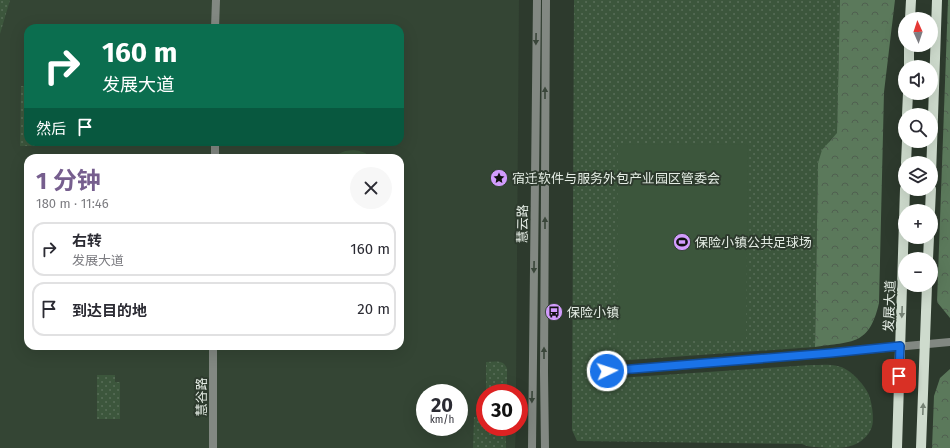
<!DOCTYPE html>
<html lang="zh">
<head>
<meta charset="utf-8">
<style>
	:root { --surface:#fff; --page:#f7f7f7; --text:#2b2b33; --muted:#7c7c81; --line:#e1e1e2; --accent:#765e8e }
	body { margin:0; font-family:"Fira Sans","Noto Sans SC",sans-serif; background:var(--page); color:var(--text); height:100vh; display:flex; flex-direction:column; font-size:15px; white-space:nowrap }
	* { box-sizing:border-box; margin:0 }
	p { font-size:13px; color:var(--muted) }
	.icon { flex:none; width:22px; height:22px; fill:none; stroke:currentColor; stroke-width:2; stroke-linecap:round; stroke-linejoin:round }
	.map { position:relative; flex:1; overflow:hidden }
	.panel { position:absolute; left:24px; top:154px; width:380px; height:196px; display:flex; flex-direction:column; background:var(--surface); border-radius:12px; box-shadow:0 4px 16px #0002 }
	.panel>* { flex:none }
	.top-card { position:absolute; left:24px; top:24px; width:380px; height:122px; border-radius:12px; box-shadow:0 4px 16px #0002; background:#0b6e4f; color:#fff; overflow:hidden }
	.needle { width:26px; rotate:357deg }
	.buttons { position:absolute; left:898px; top:12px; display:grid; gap:8px }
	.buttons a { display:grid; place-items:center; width:40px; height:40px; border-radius:50%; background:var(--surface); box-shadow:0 4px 16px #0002; font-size:20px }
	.speed { position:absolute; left:416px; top:384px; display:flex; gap:8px; font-size:20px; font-weight:700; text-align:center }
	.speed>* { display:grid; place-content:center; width:52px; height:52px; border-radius:50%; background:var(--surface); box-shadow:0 4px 16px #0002; line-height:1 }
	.speed small { font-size:10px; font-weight:400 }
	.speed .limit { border:6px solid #d22; background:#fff; color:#111 }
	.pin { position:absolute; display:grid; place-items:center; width:34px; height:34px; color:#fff; margin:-17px; border-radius:8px; box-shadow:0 2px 6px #0006 }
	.me { position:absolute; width:44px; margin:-22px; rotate:86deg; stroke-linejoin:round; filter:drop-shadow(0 0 3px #0008) }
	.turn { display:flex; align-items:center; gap:14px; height:84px; padding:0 12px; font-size:18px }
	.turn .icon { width:52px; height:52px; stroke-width:2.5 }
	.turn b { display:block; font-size:28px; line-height:34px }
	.then { display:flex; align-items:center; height:38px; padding:0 12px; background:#0003; gap:8px; font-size:15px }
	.round { display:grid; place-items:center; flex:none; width:42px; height:42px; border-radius:21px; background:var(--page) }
	.headline { display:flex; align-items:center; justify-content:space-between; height:68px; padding:0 12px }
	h1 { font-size:24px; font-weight:700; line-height:30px; color:var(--accent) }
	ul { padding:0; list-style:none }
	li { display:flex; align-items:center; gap:12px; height:54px; margin:0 8px 6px; padding:0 4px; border:2px solid var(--line); border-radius:12px }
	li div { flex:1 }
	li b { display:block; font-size:15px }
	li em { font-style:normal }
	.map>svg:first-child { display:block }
	.built { fill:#344534; fill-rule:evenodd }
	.grass { fill:url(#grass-dots) }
	.forest { fill:url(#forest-crowns) }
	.garden { fill:#3c563c }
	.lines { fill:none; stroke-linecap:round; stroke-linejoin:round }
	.minor { stroke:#828882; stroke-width:8 }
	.tertiary { stroke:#828882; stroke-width:8 }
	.primary { stroke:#cedbcd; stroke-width:10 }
	.oneway { fill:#3a463a }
	.oneway2 { fill:#758275 }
	.route-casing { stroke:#114b97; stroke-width:10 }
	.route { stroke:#1a73e8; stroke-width:7 }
	.labels { text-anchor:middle; stroke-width:4; stroke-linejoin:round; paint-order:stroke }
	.poi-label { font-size:13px; fill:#e4ece4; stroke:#2d3a2d; text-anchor:start }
	.street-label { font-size:13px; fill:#e4ece4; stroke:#2d3a2d }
</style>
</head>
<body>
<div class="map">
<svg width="950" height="448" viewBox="0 0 950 448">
	<defs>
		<pattern id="grass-dots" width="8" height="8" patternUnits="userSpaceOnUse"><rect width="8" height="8" fill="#3c563c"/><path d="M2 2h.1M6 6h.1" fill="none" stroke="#586e58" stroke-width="1.8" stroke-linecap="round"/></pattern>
		<pattern id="forest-crowns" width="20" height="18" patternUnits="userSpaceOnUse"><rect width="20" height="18" fill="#5b795b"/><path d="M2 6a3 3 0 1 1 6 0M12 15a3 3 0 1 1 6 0" fill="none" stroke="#506050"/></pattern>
	</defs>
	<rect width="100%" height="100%" fill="#2d3a2d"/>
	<path class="built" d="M0,0H519L516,393H485V427H516L515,448H0ZM28,28H400V142H28ZM28,158H400V346H28ZM425,393H459V427H425Z"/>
	<path class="grass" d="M0,0H10L0,34Z
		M574,0H840L837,134L830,140L818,163L815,347L587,363L588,380L811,365C823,365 837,363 847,370C855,375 864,385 868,393C872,401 875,422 871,429C868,436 862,441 856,444C848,448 838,448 829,448C819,447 810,448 802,444L577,441L572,430Z
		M41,24L66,26V28H35V26Z
		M21,86H28V142H38V146H20Z
		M486,362C494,362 504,359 507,369V393H486Z
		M97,375H115V382H120V419H97Z
		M474,417H485V427H506V448H473Z"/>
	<path class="forest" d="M840,0H895L884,92L879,303C869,346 853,341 815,347L818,163L822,150L837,133Z
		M948,0H950V318L937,302Z
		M950,369V448H932L934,396L940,378Z"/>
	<path class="garden" d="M618,144L748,145L746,341L617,340Z
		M354,150C360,151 367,152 370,158H337L338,154L345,151Z"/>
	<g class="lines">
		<path class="minor" d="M215,28L216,0
			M215,158V142
			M592,372L831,353L950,342
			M213,448V346"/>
		<path class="tertiary" d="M532,448L537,0
			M545,448L544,372L546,0"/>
		<path class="primary" d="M910,19L911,0
			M909,67V45
			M907,115L908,93
			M906,163L907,141
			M931,175L937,0
			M930,211L931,189
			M928,259L929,237
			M897,448L905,189
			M921,448L927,285"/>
	</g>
	<defs><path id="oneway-solid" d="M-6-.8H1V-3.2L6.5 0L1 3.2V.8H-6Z"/></defs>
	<g class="oneway">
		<use href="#oneway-solid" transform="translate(536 39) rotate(91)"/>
		<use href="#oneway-solid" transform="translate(545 93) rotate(-90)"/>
		<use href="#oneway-solid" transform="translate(545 223) rotate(-90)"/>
		<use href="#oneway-solid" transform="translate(534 267) rotate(91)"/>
		<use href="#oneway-solid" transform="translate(544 353) rotate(-90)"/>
		<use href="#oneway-solid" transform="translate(532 397) rotate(91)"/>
	</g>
	<g class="oneway2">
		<use href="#oneway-solid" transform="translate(902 312) rotate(92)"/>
		<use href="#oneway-solid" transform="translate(923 409) rotate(-88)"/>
	</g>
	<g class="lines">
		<defs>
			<path id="route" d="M607,371L831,353L900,346L899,376"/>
		</defs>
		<use href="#route" class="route-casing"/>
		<use href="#route" class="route"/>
	</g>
	<defs>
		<symbol id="sight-disc" viewBox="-11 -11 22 22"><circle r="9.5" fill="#d29cfd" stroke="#2d3a2d"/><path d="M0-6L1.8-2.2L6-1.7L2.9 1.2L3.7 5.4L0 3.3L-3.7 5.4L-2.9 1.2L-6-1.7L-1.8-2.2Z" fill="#111"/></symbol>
		<symbol id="stadium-disc" viewBox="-11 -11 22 22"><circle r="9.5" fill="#d29cfd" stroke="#2d3a2d"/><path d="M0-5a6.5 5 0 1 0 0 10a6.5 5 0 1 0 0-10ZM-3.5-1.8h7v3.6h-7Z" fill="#111"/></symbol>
		<symbol id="bus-disc" viewBox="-11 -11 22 22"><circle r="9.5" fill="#d29cfd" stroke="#2d3a2d"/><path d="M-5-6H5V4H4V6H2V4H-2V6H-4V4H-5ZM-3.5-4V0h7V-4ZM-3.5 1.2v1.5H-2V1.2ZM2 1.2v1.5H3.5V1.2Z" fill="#111"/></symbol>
	</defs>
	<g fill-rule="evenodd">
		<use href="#sight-disc" x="489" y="168" width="20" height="20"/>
		<use href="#stadium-disc" x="672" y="232" width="20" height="20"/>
		<use href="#bus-disc" x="544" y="302" width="20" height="20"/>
	</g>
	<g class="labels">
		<g class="poi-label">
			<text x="512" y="183">宿迁软件与服务外包产业园区管委会</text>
			<text x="695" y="247">保险小镇公共足球场</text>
			<text x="567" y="317">保险小镇</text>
		</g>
		<g class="street-label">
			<text transform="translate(522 224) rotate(-89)" y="5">慧云路</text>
			<text transform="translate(889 306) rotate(-88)" y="5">发展大道</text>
			<text transform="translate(201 397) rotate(-90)" y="5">慧谷路</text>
		</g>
	</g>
</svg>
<div class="buttons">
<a><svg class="needle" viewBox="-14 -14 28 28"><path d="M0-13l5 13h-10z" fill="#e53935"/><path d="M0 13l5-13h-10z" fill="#7c7c81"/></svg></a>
<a><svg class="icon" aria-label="sound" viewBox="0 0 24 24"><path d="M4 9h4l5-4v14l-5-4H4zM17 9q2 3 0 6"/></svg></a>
<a><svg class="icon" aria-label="search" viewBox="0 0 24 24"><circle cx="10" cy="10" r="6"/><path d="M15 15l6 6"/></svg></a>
<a><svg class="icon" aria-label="layers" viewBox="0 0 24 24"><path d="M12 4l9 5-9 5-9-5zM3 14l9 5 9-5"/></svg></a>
<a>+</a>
<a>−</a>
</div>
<div class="speed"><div>20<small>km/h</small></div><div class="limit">30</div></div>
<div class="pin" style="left:899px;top:376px;background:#d93025"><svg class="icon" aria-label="arrive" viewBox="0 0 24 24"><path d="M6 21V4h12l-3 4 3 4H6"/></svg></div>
<svg class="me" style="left:607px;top:371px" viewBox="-20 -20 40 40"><circle r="17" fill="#1a73e8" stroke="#fff" stroke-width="3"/><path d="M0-11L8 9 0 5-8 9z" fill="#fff"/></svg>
<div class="top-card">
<div class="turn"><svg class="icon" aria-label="right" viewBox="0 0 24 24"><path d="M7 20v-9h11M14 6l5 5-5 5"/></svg><div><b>160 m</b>发展大道</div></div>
<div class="then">然后<svg class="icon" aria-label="arrive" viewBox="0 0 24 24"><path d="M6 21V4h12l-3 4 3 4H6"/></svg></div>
</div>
<section class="panel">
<div class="headline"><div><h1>1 分钟</h1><p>180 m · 11:46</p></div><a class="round"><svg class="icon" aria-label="close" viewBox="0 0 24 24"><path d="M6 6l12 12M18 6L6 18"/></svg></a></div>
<ul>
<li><svg class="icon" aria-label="right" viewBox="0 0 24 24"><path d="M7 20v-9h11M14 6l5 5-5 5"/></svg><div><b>右转</b><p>发展大道</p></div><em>160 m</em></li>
<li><svg class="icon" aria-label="arrive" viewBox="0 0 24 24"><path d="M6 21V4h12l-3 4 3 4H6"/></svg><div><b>到达目的地</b></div><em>20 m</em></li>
</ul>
</section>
</div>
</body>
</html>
